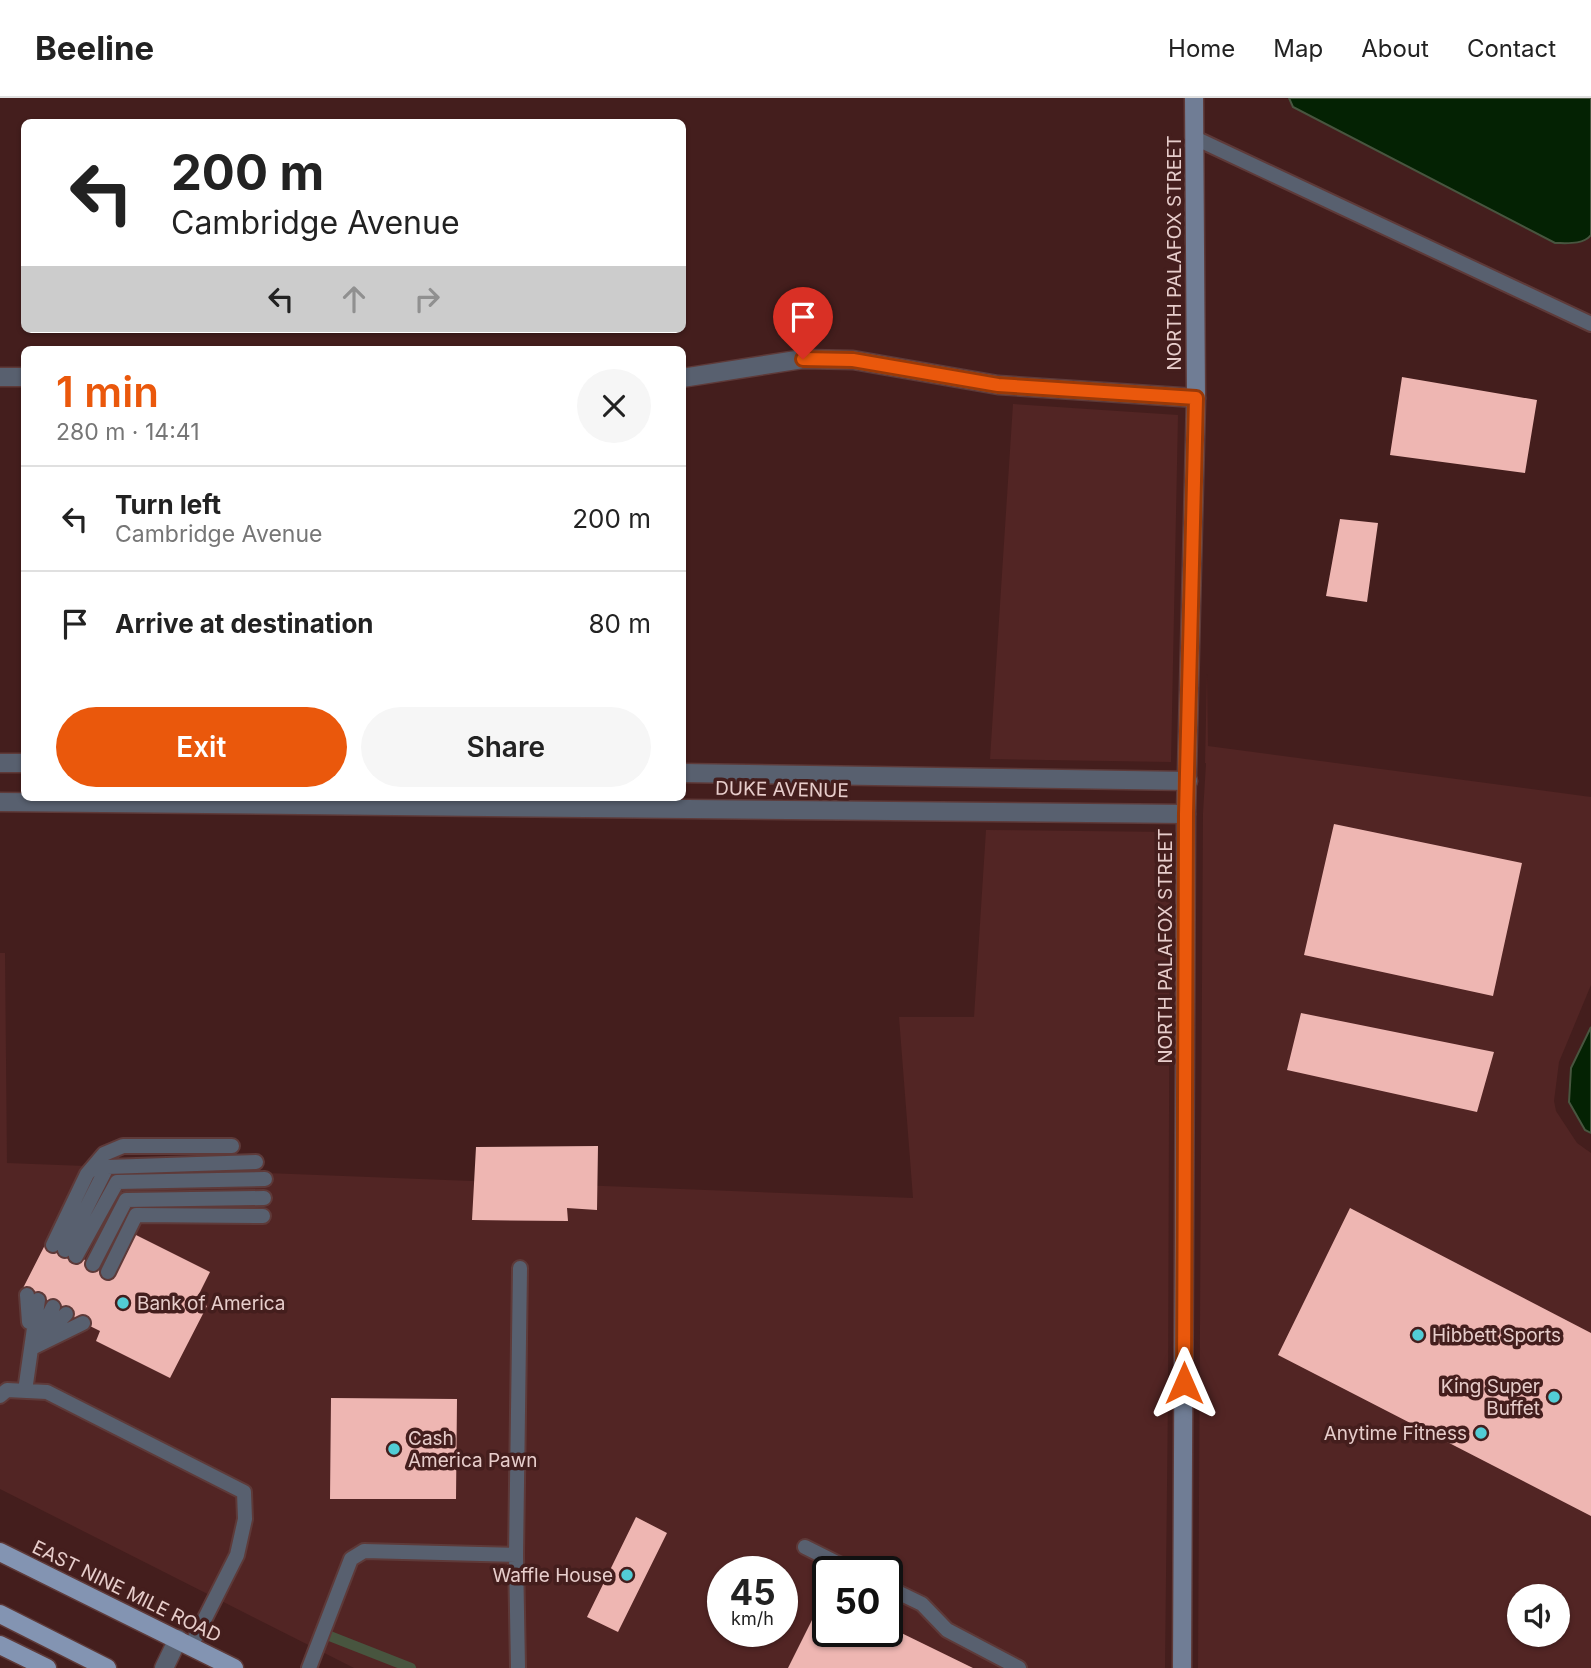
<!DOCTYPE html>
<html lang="en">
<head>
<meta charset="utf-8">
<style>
	:root { --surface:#fff; --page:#f6f6f6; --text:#222; --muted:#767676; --line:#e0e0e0; --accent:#ea580c }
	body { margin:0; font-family:Inter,sans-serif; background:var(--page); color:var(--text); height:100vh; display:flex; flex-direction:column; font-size:26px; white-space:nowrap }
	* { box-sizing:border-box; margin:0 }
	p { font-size:23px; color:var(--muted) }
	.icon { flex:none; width:38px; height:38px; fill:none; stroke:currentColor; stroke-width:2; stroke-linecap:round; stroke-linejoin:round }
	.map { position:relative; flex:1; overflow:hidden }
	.sheet { position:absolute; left:21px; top:248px; width:665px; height:455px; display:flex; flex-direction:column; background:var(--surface); border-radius:10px; box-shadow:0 2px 5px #0004 }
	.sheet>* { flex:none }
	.banner { position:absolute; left:21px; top:21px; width:665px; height:214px; border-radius:10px; box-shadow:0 2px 5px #0004; background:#fff; color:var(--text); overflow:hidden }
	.fabs { position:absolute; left:1507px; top:1486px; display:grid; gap:14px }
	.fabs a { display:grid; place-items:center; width:63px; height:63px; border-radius:50%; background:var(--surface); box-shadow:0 2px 5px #0004; font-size:35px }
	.speed { position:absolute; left:707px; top:1458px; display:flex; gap:14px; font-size:35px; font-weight:700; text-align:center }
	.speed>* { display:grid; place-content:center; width:91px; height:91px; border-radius:50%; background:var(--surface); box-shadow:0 2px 5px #0004; line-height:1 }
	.speed small { font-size:18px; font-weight:400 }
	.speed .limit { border:4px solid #111; border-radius:10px; background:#fff; color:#111 }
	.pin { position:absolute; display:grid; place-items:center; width:60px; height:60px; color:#fff; margin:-72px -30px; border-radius:50% 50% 50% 0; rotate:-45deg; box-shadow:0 0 7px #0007 }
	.pin .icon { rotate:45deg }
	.me { position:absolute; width:77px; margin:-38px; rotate:0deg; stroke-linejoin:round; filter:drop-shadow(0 0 5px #0008) }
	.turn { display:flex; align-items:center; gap:24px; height:147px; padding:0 35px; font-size:32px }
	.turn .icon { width:91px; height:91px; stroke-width:2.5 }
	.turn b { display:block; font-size:49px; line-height:60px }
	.lanes { display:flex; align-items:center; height:66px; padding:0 35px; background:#0003; justify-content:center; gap:35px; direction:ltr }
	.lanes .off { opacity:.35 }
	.round { display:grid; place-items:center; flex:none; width:74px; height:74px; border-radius:37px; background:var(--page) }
	.headline { display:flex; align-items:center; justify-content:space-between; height:119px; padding:0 35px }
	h1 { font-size:42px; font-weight:600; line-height:52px; color:var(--accent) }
	.cta { display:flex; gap:14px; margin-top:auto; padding:14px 35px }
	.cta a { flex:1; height:80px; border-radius:42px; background:var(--accent); color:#fff; font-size:28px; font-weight:600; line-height:80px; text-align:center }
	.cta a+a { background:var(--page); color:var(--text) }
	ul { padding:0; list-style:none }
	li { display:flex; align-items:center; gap:21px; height:105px; padding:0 35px; border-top:2px solid var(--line) }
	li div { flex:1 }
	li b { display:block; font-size:26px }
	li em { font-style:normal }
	header { display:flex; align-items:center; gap:42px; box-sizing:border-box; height:98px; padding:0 35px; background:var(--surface); border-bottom:2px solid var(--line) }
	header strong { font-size:33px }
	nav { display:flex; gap:38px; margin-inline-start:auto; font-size:24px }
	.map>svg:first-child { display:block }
	.built { fill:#522524; fill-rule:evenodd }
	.water { fill:#042203; stroke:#48553f; stroke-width:2 }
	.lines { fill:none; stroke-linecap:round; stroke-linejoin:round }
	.stream { stroke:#48553f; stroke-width:10 }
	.building { fill:#eeb6b2 }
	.service-casing { stroke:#5e3a39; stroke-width:18 }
	.minor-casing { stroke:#5e3a39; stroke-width:21 }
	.secondary-casing { stroke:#5e3a39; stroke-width:21 }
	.primary-casing { stroke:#5e3a39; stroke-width:21 }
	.service { stroke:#58606f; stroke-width:14 }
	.minor { stroke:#58606f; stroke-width:18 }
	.secondary { stroke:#707d95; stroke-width:18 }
	.primary { stroke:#8394b2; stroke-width:18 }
	.route-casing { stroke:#983908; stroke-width:18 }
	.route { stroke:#ea580c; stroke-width:12 }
	.poi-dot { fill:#52ccd5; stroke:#441e1d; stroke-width:2.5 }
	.labels { text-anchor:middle; stroke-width:7; stroke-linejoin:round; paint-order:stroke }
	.street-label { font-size:19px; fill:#e7cdcb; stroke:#441e1d }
	.poi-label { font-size:19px; fill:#e7cdcb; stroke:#441e1d; text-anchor:start }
</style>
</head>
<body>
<header>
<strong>Beeline</strong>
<nav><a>Home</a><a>Map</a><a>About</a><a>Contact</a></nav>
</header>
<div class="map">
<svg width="1591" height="1570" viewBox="0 0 1591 1570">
	<rect width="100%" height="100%" fill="#441e1d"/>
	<path class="built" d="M1013,306L1178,317L1171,664L990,661Z
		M1207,576L1208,648L1591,699V887L1559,964L1554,1003L1556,1013L1577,1045L1591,1055V1570H1198L1203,715L1206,665H1205ZM1519,1498H1558V1536H1519Z
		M986,732L1170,734L1168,1298L1165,1570H354L0,1391V855H5L7,1065L913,1100L899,919H974ZM723,1474H782V1533H723ZM828,1474H887V1533H828Z"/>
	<path class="water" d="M1289,0H1591V137C1583,147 1567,145 1555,145L1293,9Z
		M1591,929V1035L1585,1032L1569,1004L1571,970Z"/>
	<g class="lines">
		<path class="stream" d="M322,1535L411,1570"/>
	</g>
	<path class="building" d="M1402,279L1537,302L1525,375L1390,357Z
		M1340,421L1378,425L1367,504L1326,498Z
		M1334,726L1522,765L1493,898L1304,857Z
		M1301,915L1494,954L1477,1014L1287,972Z
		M598,1048L597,1112L567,1110L568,1123L472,1122L476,1049Z
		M1350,1110L1591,1235V1418L1278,1257Z
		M134,1136L210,1174L196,1202L207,1208L170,1280L96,1243L100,1233L21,1194L47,1143L113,1176Z
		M331,1300L457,1301L456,1401H330Z
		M636,1419L667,1435L618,1534L587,1519Z
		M824,1498L828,1500V1533H887V1528L973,1570H788Z"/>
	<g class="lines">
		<defs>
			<path id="service" d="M1195,40L1591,226
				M53,1147L87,1076L104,1056L123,1048H232
				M65,1152L107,1069L256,1064
				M76,1158L117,1084L265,1081
				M93,1166L126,1102L264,1100
				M108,1174L136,1117L263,1118
				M27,1197L29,1224
				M38,1239L53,1209
				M43,1239L66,1216
				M32,1250L83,1225
				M25,1293L38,1202
				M0,1298L7,1292L47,1294L244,1394L245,1421L237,1457L191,1548
				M805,1449L855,1474
				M887,1489L922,1506L947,1532L1019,1570
				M309,1570L351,1461L364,1453L516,1457
				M518,1570L516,1457L520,1170"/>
			<path id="minor" d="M0,279H24
				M682,280L803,261L853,262L998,287L1196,300
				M0,665H24
				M682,675L1188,683
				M0,704L1186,716
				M164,1570L178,1541"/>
			<path id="secondary" d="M1182,1570L1186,716L1196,300L1194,0"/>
			<path id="primary" d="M0,1454L234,1570
				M0,1516L107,1570
				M0,1547L47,1570"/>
		</defs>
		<use href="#service" class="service-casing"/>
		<use href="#minor" class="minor-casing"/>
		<use href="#secondary" class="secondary-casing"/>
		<use href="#primary" class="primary-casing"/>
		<use href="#service" class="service"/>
		<use href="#minor" class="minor"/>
		<use href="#secondary" class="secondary"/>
		<use href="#primary" class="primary"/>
	</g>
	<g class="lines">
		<defs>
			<path id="route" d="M803,261L853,262L998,287L1196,300L1186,716L1184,1285"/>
		</defs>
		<use href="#route" class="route-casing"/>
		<use href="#route" class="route"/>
	</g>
	<g class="poi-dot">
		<circle cx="123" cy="1205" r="7"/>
		<circle cx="1418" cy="1237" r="7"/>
		<circle cx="1554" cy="1299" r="7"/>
		<circle cx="1481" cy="1335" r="7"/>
		<circle cx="394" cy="1351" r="7"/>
		<circle cx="627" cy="1477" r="7"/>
	</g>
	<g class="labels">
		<g class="street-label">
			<text transform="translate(1174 155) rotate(-90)" y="7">NORTH PALAFOX STREET</text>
			<text transform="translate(782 691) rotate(1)" y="7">DUKE AVENUE</text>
			<text transform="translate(1165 848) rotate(-90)" y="7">NORTH PALAFOX STREET</text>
			<text transform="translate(127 1493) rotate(26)" y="7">EAST NINE MILE ROAD</text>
		</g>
		<g class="poi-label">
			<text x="137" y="1212">Bank of America</text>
			<text x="1432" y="1244">Hibbett Sports</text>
			<text x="1540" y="1295" text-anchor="end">King Super<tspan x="1540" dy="22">Buffet</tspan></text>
			<text x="1467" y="1342" text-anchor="end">Anytime Fitness</text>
			<text x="408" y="1347">Cash<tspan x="408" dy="22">America Pawn</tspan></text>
			<text x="613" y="1484" text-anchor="end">Waffle House</text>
		</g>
	</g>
</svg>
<div class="fabs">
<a><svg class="icon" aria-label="sound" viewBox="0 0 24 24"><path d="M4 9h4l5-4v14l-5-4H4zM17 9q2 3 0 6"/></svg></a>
</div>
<div class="speed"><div>45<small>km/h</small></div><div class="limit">50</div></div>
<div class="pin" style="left:803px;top:261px;background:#d93025"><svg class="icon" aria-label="arrive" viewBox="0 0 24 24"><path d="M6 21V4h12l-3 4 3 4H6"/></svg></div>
<svg class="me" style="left:1184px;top:1285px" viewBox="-20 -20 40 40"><path d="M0-17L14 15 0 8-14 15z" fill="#ea580c" stroke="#fff" stroke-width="4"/></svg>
<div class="banner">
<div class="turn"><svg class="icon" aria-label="left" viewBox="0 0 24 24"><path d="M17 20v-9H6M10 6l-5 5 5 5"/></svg><div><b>200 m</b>Cambridge Avenue</div></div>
<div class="lanes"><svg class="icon" aria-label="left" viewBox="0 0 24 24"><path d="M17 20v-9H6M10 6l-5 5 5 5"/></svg><svg class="icon off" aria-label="ahead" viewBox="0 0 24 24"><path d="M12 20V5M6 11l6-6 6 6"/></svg><svg class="icon off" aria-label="right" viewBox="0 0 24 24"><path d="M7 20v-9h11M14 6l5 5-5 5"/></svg></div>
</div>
<section class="sheet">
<div class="headline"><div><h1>1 min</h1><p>280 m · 14:41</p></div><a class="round"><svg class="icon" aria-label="close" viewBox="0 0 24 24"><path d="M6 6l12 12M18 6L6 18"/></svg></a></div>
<ul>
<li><svg class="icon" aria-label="left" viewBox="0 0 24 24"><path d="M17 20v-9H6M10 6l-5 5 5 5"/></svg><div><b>Turn left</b><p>Cambridge Avenue</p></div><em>200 m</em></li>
<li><svg class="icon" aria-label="arrive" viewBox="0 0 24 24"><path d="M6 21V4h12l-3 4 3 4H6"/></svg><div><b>Arrive at destination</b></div><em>80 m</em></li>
</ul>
<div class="cta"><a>Exit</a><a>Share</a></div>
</section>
</div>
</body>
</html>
